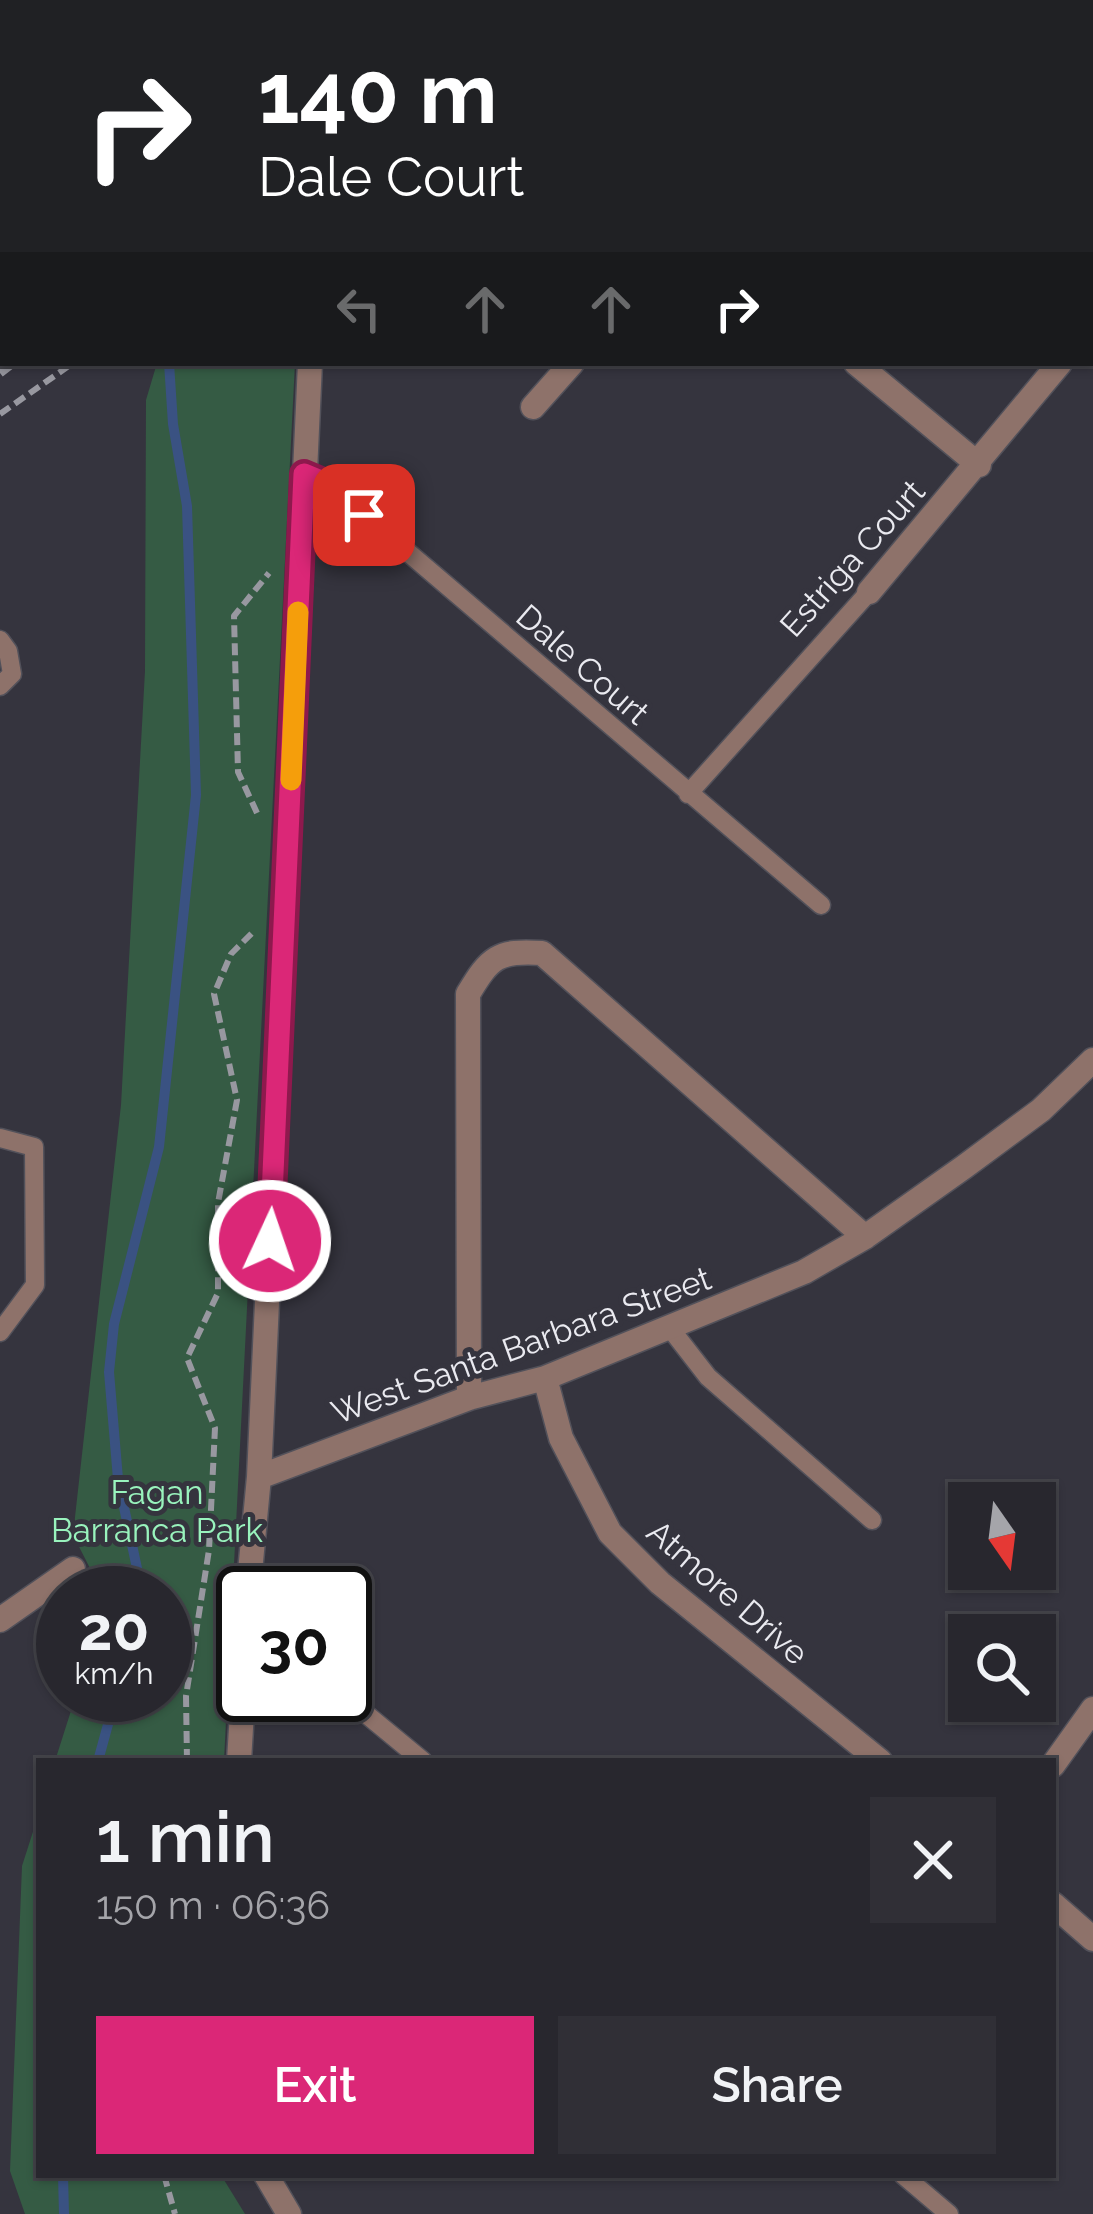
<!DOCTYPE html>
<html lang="en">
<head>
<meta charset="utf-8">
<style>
	:root { --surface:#28272e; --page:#302f36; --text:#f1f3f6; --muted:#a5a5aa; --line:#44444a; --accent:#db2777 }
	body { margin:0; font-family:Raleway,sans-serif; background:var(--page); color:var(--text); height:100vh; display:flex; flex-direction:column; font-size:45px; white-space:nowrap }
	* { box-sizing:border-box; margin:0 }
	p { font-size:39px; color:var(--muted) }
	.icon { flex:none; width:66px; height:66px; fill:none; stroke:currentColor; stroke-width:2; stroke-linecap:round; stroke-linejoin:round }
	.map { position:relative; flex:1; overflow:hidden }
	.side { position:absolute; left:36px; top:1758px; width:1020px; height:420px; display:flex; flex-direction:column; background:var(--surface); border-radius:0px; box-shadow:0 3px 9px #0004,0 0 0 3px var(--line) }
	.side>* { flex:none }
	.hud { position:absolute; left:0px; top:0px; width:1095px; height:366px; box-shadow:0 3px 9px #0004,0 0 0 3px var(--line); background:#202124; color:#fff; overflow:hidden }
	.needle { width:78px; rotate:166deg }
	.controls { position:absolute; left:948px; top:1482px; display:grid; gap:24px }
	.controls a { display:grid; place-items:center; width:108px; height:108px; border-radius:0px; background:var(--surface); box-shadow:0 3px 9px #0004,0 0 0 3px var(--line); font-size:60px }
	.speed { position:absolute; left:36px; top:1566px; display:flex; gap:24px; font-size:60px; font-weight:700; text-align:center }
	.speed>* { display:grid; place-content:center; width:156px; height:156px; border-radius:50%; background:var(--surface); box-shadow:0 3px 9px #0004,0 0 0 3px var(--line); line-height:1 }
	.speed small { font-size:30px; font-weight:400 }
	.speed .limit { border:6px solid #111; border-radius:18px; background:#fff; color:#111 }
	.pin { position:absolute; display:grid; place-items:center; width:102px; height:102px; color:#fff; margin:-51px; border-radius:24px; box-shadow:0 6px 18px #0006 }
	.me { position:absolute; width:132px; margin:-66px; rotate:3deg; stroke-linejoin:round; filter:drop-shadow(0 0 9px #0008) }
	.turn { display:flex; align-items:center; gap:42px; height:252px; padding:0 60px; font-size:54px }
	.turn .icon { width:156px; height:156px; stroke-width:2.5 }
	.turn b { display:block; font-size:84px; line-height:102px }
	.lanes { display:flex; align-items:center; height:114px; padding:0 60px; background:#0003; justify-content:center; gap:60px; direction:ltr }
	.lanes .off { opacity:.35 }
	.round { display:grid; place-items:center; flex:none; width:126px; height:126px; border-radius:0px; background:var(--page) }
	.head { display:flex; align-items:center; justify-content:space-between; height:204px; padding:0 60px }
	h1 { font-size:72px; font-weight:600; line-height:90px }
	.primary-button { display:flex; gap:24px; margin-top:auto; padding:24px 60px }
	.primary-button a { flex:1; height:138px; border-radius:0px; background:var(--accent); color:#fff; font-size:48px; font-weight:600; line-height:138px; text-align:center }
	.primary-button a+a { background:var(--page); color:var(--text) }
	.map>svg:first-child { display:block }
	.education { fill:#453847 }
	.green { fill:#355b44 }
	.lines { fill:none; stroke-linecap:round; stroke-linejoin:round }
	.stream { stroke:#3a5282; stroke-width:10 }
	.service-casing { stroke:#52515a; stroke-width:21 }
	.minor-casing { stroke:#52515a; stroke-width:27 }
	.tertiary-casing { stroke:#52515a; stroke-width:27 }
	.path { stroke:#9898a0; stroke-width:6; stroke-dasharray:12 6; stroke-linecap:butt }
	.service { stroke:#8e726a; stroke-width:18 }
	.minor { stroke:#8e726a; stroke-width:24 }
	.tertiary { stroke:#8e726a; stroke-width:24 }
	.rail { stroke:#95959d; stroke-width:9; stroke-dasharray:21 21; stroke-linecap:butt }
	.route-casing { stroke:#8e194d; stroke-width:30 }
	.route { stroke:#db2777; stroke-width:21 }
	.slow { stroke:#f59e0b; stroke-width:21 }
	.labels { text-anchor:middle; stroke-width:10; stroke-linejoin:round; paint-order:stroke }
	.street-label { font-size:33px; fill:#eaeaf0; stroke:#35343e }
	.park-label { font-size:33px; fill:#99f3bd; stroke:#35343e }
</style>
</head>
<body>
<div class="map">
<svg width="1093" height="2214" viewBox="0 0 1093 2214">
	<rect width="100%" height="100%" fill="#35343e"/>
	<path class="education" d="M0,0H270L3,3L0,192Z"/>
	<path class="green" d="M157,363H295L224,1761H55L76,1695H165V1593H95V1578L73,1535L121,1105L145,671L146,400Z
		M39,1813V2175H221L245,2214H25L10,2171L22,1866Z"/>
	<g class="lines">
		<path class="stream" d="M136,1593L138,1573L118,1479L109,1372L114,1324L159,1147L196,795L187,506L173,424L169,363
			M98,1761L116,1695
			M63,2175L64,2214"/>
		<defs>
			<path id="service" d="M141,3L145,0
				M304,474L328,484L821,905
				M0,640L8,651L12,674L0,686
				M688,794L869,592
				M0,1138L34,1147L35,1285L0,1332
				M670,1328L708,1377L872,1520
				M343,1695L423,1761
				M903,2175L949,2214"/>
			<path id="minor" d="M635,0L641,3
				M1092,326L1093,325
				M856,363L979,465
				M533,407L572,363
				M869,592L1060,363
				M545,1378L561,1438L610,1533L660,1583L880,1761
				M469,1398L468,994C490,957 498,950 542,953L865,1237
				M259,1477L469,1398L545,1378L804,1272L865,1237L964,1167L1041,1110L1093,1060
				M248,1593L259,1477L310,363
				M0,1620L73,1569
				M239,1761L243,1695
				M1053,1765L1093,1709
				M1053,1904L1093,1939
				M266,2175L289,2214"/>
			<path id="tertiary" d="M385,3L388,0
				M0,285L3,283"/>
		</defs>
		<use href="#service" class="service-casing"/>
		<use href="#minor" class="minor-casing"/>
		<use href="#tertiary" class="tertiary-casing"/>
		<path class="path" d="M584,3L587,0
			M0,414L73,363
			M257,813L238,772L234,616L269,573
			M187,1761L186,1696L209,1550L215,1428L187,1358L218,1293V1203L237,1100L214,994L231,954L252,933
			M164,2175L175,2214"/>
		<use href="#service" class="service"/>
		<use href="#minor" class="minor"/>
		<use href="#tertiary" class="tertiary"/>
		<path class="rail" d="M508,3L512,0
			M0,373L13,363"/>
	</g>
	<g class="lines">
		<defs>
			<path id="route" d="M270,1241L304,474L328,484L364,515"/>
		</defs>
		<use href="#route" class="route-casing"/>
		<use href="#route" class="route"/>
		<path class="slow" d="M291,780L298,612"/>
	</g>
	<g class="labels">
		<g class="street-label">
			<text transform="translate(852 558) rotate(-48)" y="12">Estriga Court</text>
			<text transform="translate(583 664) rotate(41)" y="12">Dale Court</text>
			<text transform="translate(521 1345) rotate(-20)" y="12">West Santa Barbara Street</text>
			<text transform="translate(728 1592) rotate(41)" y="12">Atmore Drive</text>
		</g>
		<g class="park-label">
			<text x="157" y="1504">Fagan<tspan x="157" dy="38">Barranca Park</tspan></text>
		</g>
	</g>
</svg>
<div class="controls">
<a><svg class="needle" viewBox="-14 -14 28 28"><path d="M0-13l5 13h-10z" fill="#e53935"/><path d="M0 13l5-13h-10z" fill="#a5a5aa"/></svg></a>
<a><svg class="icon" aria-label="search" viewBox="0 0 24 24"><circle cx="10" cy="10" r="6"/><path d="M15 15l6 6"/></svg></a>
</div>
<div class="speed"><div>20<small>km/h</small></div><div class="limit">30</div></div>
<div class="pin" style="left:364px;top:515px;background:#d93025"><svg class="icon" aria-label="arrive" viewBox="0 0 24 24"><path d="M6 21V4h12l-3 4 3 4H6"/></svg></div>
<svg class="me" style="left:270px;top:1241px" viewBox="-20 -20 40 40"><circle r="17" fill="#db2777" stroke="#fff" stroke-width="3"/><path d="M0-11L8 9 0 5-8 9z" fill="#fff"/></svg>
<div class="hud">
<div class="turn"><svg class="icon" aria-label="right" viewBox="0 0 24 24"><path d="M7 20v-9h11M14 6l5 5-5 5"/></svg><div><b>140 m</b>Dale Court</div></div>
<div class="lanes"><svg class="icon off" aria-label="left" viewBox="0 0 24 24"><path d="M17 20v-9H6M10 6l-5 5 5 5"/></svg><svg class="icon off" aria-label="ahead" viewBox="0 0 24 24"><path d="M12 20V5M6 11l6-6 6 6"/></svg><svg class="icon off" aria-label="ahead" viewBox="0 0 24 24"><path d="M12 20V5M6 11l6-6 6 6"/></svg><svg class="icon" aria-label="right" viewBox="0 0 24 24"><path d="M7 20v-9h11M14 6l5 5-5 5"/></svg></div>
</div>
<section class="side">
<div class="head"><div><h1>1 min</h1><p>150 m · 06:36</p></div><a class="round"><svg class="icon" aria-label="close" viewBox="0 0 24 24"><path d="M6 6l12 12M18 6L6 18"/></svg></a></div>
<div class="primary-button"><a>Exit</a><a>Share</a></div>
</section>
</div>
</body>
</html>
